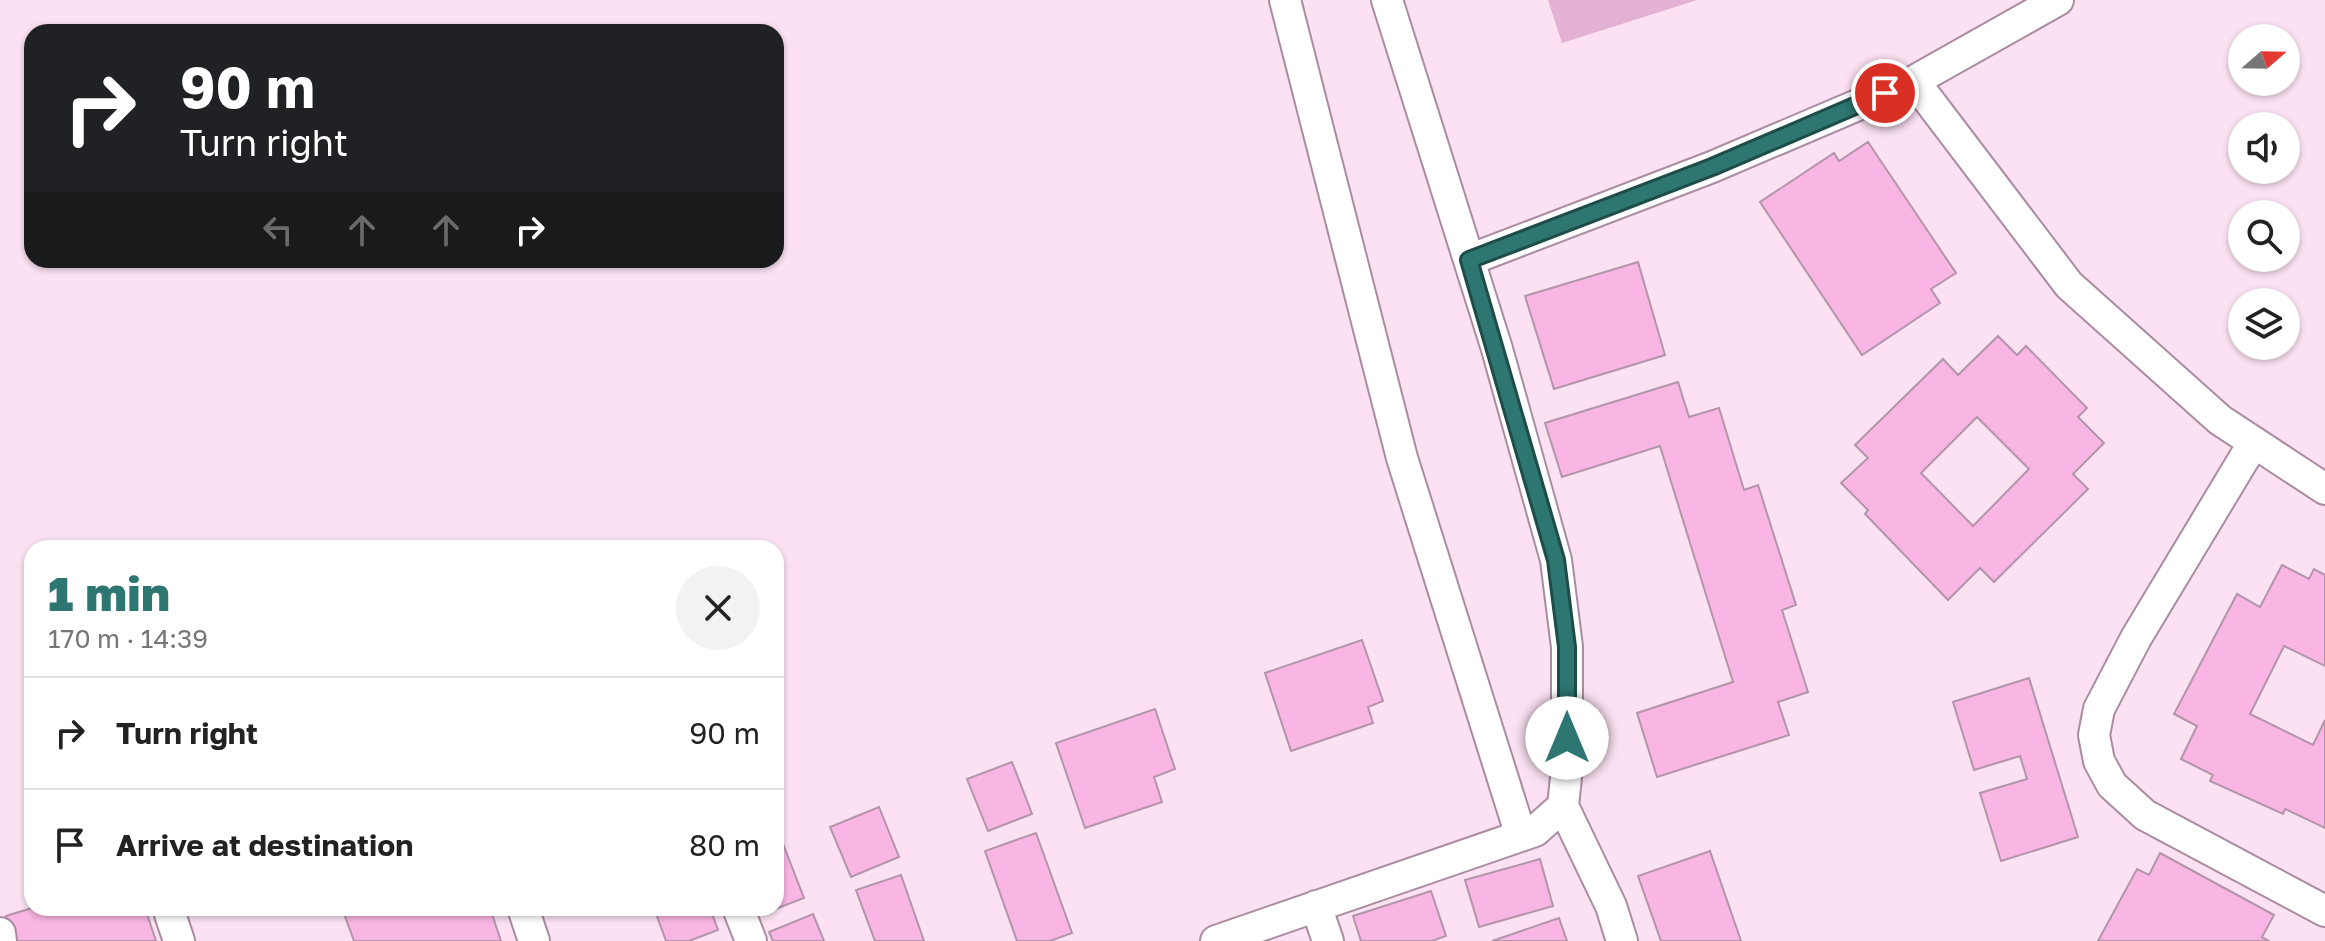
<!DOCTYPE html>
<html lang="en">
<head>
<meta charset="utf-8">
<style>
	:root { --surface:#fff; --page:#f2f2f2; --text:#222; --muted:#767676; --line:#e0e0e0; --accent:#2e7671 }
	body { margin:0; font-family:"Golos Text",sans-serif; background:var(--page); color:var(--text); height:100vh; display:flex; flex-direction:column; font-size:30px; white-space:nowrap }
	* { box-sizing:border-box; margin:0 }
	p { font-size:26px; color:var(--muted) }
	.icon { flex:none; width:44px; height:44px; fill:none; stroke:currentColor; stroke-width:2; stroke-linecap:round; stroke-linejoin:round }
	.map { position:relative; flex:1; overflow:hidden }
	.sheet { position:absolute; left:24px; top:540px; width:760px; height:376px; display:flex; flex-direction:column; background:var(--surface); border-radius:24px; box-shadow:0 2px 6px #0004 }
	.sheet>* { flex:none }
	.guide { position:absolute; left:24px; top:24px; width:760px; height:244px; border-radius:24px; box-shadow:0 2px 6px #0004; background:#202124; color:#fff; overflow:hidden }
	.needle { width:52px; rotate:70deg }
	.controls { position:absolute; left:2228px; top:24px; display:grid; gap:16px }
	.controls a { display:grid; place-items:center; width:72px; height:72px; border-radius:50%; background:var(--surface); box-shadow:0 2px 6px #0004; font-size:40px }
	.pin { position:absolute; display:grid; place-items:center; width:68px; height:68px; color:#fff; margin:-34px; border:4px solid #fff; border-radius:50%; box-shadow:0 2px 8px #0007 }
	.me { position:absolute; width:88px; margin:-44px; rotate:0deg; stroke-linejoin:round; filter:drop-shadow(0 0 6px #0008) }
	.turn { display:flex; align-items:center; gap:28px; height:168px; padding:0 24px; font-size:36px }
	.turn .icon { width:104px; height:104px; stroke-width:2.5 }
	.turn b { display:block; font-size:56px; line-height:68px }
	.lanes { display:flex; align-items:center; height:76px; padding:0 24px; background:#0003; justify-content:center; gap:40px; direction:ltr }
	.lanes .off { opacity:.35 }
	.round { display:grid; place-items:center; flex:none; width:84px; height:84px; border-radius:42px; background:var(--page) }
	.headline { display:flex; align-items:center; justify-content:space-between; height:136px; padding:0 24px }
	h1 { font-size:48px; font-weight:800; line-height:60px; color:var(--accent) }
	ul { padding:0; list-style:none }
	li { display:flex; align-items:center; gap:24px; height:112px; padding:0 24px; border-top:2px solid var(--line) }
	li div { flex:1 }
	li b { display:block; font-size:30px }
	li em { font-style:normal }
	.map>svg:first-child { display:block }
	.green { fill:#e3b1d3 }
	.building { fill:#f9b5e3; stroke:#b395a9; stroke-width:2; fill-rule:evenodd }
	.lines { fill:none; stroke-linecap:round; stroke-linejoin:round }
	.minor-casing { stroke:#aa8ca0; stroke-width:34 }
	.minor { stroke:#fff; stroke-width:30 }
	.route-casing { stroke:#1e4d49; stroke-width:20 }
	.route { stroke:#2e7671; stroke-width:14 }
</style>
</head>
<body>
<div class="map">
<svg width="2325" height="941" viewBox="0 0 2325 941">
	<rect width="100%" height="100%" fill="#fbe1f2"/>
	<path class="green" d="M1548,0H1697L1562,43Z"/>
	<path class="building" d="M1868,142L1956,273L1931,289L1940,303L1862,355L1760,202L1834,153L1839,161Z
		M1638,262L1665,355L1554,389L1525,296Z
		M1998,336L2017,355L2026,346L2087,408L2078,417L2104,443L2073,474L2088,489L1994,582L1980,568L1948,600L1865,514L1868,510L1841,483L1868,458L1855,445L1943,359L1958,375ZM1977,417L2029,469L1973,526L1921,473Z
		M1678,382L1689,417L1719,408L1744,490L1758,485L1796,605L1782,610L1808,692L1778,702L1789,735L1657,777L1637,713L1733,682L1660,446L1562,477L1545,423Z
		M2282,565L2309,579L2314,569L2325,575V666L2284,646L2250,714L2313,745L2325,720V828L2285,809L2283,814L2210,781L2213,775L2181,759L2197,726L2174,714L2237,594L2260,607Z
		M1362,640L1383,701L1368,707L1373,723L1291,751L1265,673Z
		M2029,678L2078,837L2001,861L1980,793L2027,779L2020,756L1974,770L1953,702Z
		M1155,709L1175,769L1154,777L1162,802L1085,828L1056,743Z
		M1012,762L1032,814L988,831L967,779Z
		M879,807L899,857L851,877L830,827Z
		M776,826L804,898L760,915L757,908H776Z
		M1036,833L1072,933L1050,941H1017L985,851Z
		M1710,851L1741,941H1661L1638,876Z
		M2160,853L2274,915L2262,937L2269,941H2098L2137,869L2149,875Z
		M1540,859L1553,906L1479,927L1465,880Z
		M901,875L924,941H875L856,890Z
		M1431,891L1446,936L1432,941H1361L1353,916Z
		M32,908H145L156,941H14L6,916Z
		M342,908H490L501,941H354Z
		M654,908H710L718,930L689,941H666Z
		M813,914L824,941H773L769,932Z
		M1559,918L1567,941H1492Z"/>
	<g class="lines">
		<defs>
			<path id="minor" d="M1285,0L1402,458L1521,836
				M1387,0L1497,349L1556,560L1567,647V768L1563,806L1611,906L1622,941
				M1914,81L2069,285L2220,420L2325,489
				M1469,260L1712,167L1914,81L2058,0
				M2254,442L2136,638L2099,709L2094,735L2099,761L2112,785L2145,815L2325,911
				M1316,906L1328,941
				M523,908L534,941
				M738,908L751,941
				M170,914L179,941
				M0,933L1,941
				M1216,941L1535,831L1563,806"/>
		</defs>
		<use href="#minor" class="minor-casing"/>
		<use href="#minor" class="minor"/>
	</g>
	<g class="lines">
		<defs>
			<path id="route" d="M1567,738V647L1556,560L1469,260L1712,167L1885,93"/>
		</defs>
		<use href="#route" class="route-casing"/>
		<use href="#route" class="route"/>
	</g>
</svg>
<div class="controls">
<a><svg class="needle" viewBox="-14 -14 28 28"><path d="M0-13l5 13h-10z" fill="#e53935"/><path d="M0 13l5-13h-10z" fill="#767676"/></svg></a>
<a><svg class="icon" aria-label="sound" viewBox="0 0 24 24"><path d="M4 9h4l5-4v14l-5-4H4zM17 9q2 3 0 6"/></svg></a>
<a><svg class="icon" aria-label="search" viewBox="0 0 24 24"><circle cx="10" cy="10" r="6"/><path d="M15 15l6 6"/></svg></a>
<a><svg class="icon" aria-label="layers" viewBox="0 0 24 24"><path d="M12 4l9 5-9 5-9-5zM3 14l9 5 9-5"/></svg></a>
</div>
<div class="pin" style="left:1885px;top:93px;background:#d93025"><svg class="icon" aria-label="arrive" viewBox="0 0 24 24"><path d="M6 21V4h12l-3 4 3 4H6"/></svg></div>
<svg class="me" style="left:1567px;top:738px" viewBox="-20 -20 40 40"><circle r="19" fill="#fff"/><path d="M0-13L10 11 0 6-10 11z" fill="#2e7671"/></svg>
<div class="guide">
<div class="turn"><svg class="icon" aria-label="right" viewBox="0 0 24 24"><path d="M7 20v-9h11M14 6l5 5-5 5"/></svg><div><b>90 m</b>Turn right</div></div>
<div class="lanes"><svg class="icon off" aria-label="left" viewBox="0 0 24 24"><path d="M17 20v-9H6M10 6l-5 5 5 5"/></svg><svg class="icon off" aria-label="ahead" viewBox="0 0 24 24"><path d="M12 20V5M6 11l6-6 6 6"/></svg><svg class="icon off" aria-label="ahead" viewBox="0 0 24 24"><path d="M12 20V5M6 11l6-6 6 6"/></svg><svg class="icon" aria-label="right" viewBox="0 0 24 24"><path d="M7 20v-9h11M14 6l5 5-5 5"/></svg></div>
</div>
<section class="sheet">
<div class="headline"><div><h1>1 min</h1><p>170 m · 14:39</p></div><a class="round"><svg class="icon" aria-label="close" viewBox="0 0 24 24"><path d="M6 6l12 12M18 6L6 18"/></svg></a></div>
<ul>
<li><svg class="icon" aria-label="right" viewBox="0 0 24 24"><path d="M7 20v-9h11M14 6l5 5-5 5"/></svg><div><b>Turn right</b></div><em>90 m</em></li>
<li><svg class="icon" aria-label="arrive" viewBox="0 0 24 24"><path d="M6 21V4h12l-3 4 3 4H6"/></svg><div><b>Arrive at destination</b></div><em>80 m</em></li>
</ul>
</section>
</div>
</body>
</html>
